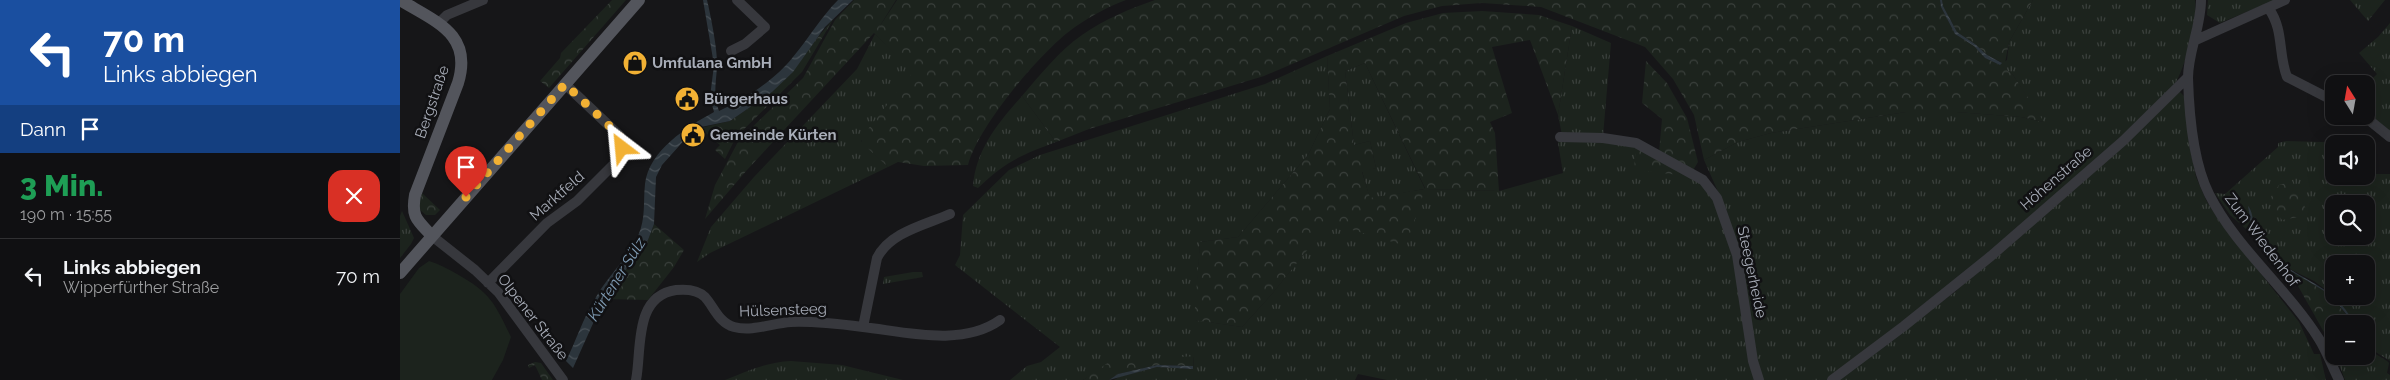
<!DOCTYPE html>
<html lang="de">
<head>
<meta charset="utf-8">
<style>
	:root { --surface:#101012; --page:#1e1e20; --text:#f1f3f6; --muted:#9c9d9f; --line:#303032 }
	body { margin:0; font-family:Raleway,sans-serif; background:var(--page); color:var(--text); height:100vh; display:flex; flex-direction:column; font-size:19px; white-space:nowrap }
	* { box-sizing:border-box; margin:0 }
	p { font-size:16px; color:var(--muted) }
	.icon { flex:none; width:28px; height:28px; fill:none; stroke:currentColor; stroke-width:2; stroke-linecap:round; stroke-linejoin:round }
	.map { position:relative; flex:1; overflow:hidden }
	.side { display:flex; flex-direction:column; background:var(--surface); width:400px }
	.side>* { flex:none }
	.hud { background:#1a4fa0; color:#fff; overflow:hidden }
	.needle { width:32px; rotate:349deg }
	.tools { position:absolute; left:1925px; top:75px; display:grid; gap:10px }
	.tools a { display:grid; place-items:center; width:50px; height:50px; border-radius:10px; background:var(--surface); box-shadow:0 5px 20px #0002,0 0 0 1px var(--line); font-size:25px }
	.pin { position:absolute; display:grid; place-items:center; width:42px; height:42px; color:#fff; margin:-51px -21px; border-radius:50% 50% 50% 0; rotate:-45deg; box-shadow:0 0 5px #0007 }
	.pin .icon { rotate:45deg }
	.me { position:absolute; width:55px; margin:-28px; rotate:331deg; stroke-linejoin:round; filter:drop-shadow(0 0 4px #0008) }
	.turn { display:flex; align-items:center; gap:18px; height:105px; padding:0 20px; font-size:22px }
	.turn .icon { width:65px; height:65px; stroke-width:2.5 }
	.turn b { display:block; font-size:35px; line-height:42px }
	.then { display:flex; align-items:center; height:48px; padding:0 20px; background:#0003; gap:10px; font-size:19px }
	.round { display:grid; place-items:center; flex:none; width:52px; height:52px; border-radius:15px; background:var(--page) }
	.headline { display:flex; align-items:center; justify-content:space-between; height:85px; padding:0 20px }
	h1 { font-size:30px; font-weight:800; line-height:38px; color:#1e9e55 }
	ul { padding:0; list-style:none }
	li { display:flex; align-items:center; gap:15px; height:75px; padding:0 20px; border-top:1px solid var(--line) }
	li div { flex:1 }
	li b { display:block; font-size:19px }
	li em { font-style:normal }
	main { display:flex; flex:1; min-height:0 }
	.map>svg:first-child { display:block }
	.grass { fill:url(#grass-tufts); fill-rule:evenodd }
	.forest { fill:url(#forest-crowns); fill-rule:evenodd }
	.garden { fill:#1c231d }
	.water { fill:url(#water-waves) }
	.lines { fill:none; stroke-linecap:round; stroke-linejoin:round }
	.minor { stroke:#37383d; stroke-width:10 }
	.major { stroke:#53555c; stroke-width:12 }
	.route { stroke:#f2b134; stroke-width:9; stroke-dasharray:0 16.2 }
	.labels { text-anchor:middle; stroke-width:5; stroke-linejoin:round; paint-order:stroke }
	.poi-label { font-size:15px; font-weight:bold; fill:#a8adb8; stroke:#111113; text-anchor:start }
	.street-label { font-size:15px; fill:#a8adb8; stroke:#111113 }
	.water-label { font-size:16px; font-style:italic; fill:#7f9bb3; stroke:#111113 }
</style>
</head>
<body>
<main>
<section class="side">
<div class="hud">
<div class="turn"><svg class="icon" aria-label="left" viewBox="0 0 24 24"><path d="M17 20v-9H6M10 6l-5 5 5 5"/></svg><div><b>70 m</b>Links abbiegen</div></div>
<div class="then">Dann<svg class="icon" aria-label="arrive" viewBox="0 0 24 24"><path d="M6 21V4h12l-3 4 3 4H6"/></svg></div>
</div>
<div class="headline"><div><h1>3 Min.</h1><p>190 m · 15:55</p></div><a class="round" style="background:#d93025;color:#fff"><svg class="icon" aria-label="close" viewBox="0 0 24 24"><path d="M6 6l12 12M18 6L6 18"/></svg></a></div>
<ul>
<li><svg class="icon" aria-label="left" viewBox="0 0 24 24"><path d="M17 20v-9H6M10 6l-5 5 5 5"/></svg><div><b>Links abbiegen</b><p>Wipperfürther Straße</p></div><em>70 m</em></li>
</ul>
</section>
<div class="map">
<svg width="1990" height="380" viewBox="0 0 1990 380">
	<defs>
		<pattern id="grass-tufts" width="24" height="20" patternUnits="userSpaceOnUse" patternTransform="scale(1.25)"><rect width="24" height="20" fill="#1c231d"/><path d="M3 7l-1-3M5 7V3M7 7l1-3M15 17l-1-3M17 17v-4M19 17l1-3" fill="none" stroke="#3a403c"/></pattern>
		<pattern id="forest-crowns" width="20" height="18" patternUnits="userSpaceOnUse" patternTransform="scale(1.25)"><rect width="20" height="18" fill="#1c231d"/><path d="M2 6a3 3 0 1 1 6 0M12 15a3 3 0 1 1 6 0" fill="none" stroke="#3a403c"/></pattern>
		<pattern id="water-waves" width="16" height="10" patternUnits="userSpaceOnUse" patternTransform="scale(1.25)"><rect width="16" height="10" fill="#2c353c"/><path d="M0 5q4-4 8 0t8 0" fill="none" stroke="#485056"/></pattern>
	</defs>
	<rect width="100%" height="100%" fill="#161618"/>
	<path class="grass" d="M1633,0H1795C1798,20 1785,70 1773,87C1768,94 1760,101 1754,107L1591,253L1428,380H1363L1359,371L1327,212L1304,160L1338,142L1371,133L1506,112H1556L1621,117L1643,122L1613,75L1600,65L1607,60L1609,42Z
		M1808,0H1875L1820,23L1807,15Z
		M1950,0H1985L1968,21Z
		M1990,23V131L1966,112V85L1977,74L1959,53L1978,37Z
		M1172,26L1211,43L1203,136L1162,135L1158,115Z
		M475,34L514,72L461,141L488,167L310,253L297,262L311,227L354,177L457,69Z
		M927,56L930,109L908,155L838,237L800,242L795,320L842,327L872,294L929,222L1006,245L1024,189L970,199L962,171L976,168L970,141L954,145L945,71L965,63L1025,189L1099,191L1163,173L1158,143L1160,140L1236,145L1307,187C1336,224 1347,331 1357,380H987L958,374L955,380H714L719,377L757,367L793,369L794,357L693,374L683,380H610L627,366L641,362L660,347L555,265L560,255L563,215L609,170L640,155L865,84Z
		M1779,91L1784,96L1791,153L1796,177L1806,200L1819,221L1899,322L1914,354H1920L1926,380H1435L1555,292Z
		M622,96L656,142C621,155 605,162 578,188L573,186C576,149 598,123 622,96Z
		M1886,141L1957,143L1934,144V176H1954L1969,183L1971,174H1990V361L1966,346V324H1954L1934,296H1966V264H1934V296L1914,281L1890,269L1860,239L1853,229L1850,206L1852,230L1869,249L1830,215L1815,193L1825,194L1878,147V143ZM1934,204H1966V236H1934Z
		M2,211L14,238L11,244L0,258V216Z
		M513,272H522L523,277L483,284L484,277Z
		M1966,348L1987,361L1989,363L1987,373L1990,375V380H1945L1936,356H1966Z
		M391,361L442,365L503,380H325C348,371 367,362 391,361Z"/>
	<path class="forest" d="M212,0H226L149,88L140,81L160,58L161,53Z
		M454,0H496L476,32L497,0H726C709,6 691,16 675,27C642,50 578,126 568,165L524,166L498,162L488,167L462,143L461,138L513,72L474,33L347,170L305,219L315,185L339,140L403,78L435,20Z
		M755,0H1540L1541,7L1555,34L1574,46L1585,58L1600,65L1601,62L1587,55L1575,44L1557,32L1543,6L1542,0H1633L1609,42L1605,63L1601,65L1613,75L1644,122L1621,117L1556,112H1506L1371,133L1338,142L1304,160L1294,115L1273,79L1245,47L1141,7L1082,3L1042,6L1004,16L864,76L689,129L656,142L622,96C640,75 659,51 682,35C705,19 729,9 755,0Z
		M1082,11L1139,15L1172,26L1158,115L1130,40L1092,47L1112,113L1090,122L1095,133L1099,191L1025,189L1006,246L929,223L872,294L842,327L794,320L800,242L838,237L908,155L930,109L927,56L1006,23L1043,13ZM965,63L1025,188V189L970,198L962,172L976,168L970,141L954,145L945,71Z
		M434,18L402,72L336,137L325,159L315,150L320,145L300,128L330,121L372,92Z
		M1246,61L1267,83L1287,118L1298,162L1292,172L1259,152L1262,119L1242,103Z
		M1236,145L1289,176L1234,170Z
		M1892,181L1909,215L1882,220L1868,201L1879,185Z
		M22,193L40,210L35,215H26L20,210L19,202Z
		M254,224L284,250L274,267L248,300L204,299L248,240Z
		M1889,270L1931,295L1951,321L1952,324H1934V350Z
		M794,356L793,366L757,365L718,374L709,380H683L709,362Z
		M135,362L141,363L153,380H142L135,365L129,368L128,365Z"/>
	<path class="garden" d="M29,261C39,264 48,269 57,274C91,293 95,304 111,337L103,360L92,380H0V294L19,268Z"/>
	<path class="water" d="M303,0H307C311,17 318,51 317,67C316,83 313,95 319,111C345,99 375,80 393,57C409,38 421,17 438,0H453L425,27L393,72L372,92L330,121L301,127L288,136L262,165L256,177L254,224L248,240L204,299L173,368L166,361C176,341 183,318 195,299C207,277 227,259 238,236C246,218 243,202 245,184C249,150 287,127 314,112L310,97L314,65Z
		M1540,0H1542L1543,6L1557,32L1575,44L1587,55L1602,63L1600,65L1585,58L1574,46L1555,34L1541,7Z
		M1848,206C1855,214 1851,229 1861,240C1870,249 1881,263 1891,270C1916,285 1941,295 1954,324L1931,295L1889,270L1859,240L1852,230Z
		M757,365L793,366V369L757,367L709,380L718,374Z"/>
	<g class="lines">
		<path class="minor" d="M1801,0C1801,27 1788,52 1788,78C1789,113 1793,162 1809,194C1836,248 1887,288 1919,339C1927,352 1932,366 1939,380
			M1869,9C1884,30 1878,54 1887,77L1934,101
			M39,23L47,15L83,0
			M1796,40L1885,0
			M331,51L345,44L365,27L337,0
			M1964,116L1990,137
			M1160,137L1203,138L1236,143L1303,180L1317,198L1337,255L1353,361L1359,380
			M32,236L75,270L99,293L163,380
			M88,283L147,223L177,201L214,164L222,148L220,136L165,84
			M463,327C506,332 562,347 600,320
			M236,380C242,351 233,296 276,290C286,289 298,290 305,297C314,307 319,323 334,327C352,332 373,323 391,322C415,321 439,324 463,327L477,258C490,232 525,225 550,214
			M1432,380L1504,326L1591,256L1723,141L1788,77"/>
		<path class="major" d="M0,0C36,22 73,34 58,83L15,195C11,217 17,220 32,236
			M0,273L239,0"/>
	</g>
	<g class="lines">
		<path class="route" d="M66,197L165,84L220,136L222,148"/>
	</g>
	<defs>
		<symbol id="shop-disc" viewBox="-11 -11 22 22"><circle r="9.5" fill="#f2b134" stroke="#111113"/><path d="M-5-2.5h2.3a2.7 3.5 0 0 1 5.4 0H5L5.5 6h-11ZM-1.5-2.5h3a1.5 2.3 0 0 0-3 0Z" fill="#111"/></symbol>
		<symbol id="civic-disc" viewBox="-11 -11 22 22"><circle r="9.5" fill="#f2b134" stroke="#111113"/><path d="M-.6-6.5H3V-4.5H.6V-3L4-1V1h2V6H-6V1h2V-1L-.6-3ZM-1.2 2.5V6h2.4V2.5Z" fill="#111"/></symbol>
	</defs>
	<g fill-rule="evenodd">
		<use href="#shop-disc" x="221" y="49" width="28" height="28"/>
		<use href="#civic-disc" x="273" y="85" width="28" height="28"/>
		<use href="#civic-disc" x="279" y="121" width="28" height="28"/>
	</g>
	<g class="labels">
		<g class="poi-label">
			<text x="252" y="68">Umfulana GmbH</text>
			<text x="304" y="104">Bürgerhaus</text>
			<text x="310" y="140">Gemeinde Kürten</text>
		</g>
		<g class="street-label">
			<text transform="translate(32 102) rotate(-71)" y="5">Bergstraße</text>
			<text transform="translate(1656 178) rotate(-41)" y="5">Höhenstraße</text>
			<text transform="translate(157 196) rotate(-41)" y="5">Marktfeld</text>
			<text transform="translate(1862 240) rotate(53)" y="5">Zum Wiedenhof</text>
			<text transform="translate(1352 272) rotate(78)" y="5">Steegerheide</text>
			<text transform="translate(383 310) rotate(-2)" y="5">Hülsensteeg</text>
			<text transform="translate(133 317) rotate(52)" y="5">Olpener Straße</text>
		</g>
		<g class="water-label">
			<text transform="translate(216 279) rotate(-58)" y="6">Kürtener Sülz</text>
		</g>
	</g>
</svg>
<div class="tools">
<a><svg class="needle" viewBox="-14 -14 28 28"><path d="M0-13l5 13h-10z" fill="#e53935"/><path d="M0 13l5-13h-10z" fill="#9c9d9f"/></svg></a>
<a><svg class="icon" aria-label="sound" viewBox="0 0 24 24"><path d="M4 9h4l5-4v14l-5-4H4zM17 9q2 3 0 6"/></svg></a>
<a><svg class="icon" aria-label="search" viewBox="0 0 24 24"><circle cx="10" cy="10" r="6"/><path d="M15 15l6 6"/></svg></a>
<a>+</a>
<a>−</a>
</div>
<div class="pin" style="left:66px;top:197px;background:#d93025"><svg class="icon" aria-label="arrive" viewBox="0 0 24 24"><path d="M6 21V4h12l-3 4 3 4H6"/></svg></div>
<svg class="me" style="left:222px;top:148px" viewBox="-20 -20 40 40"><path d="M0-17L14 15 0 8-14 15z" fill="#f2b134" stroke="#fff" stroke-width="4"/></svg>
</div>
</main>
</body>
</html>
